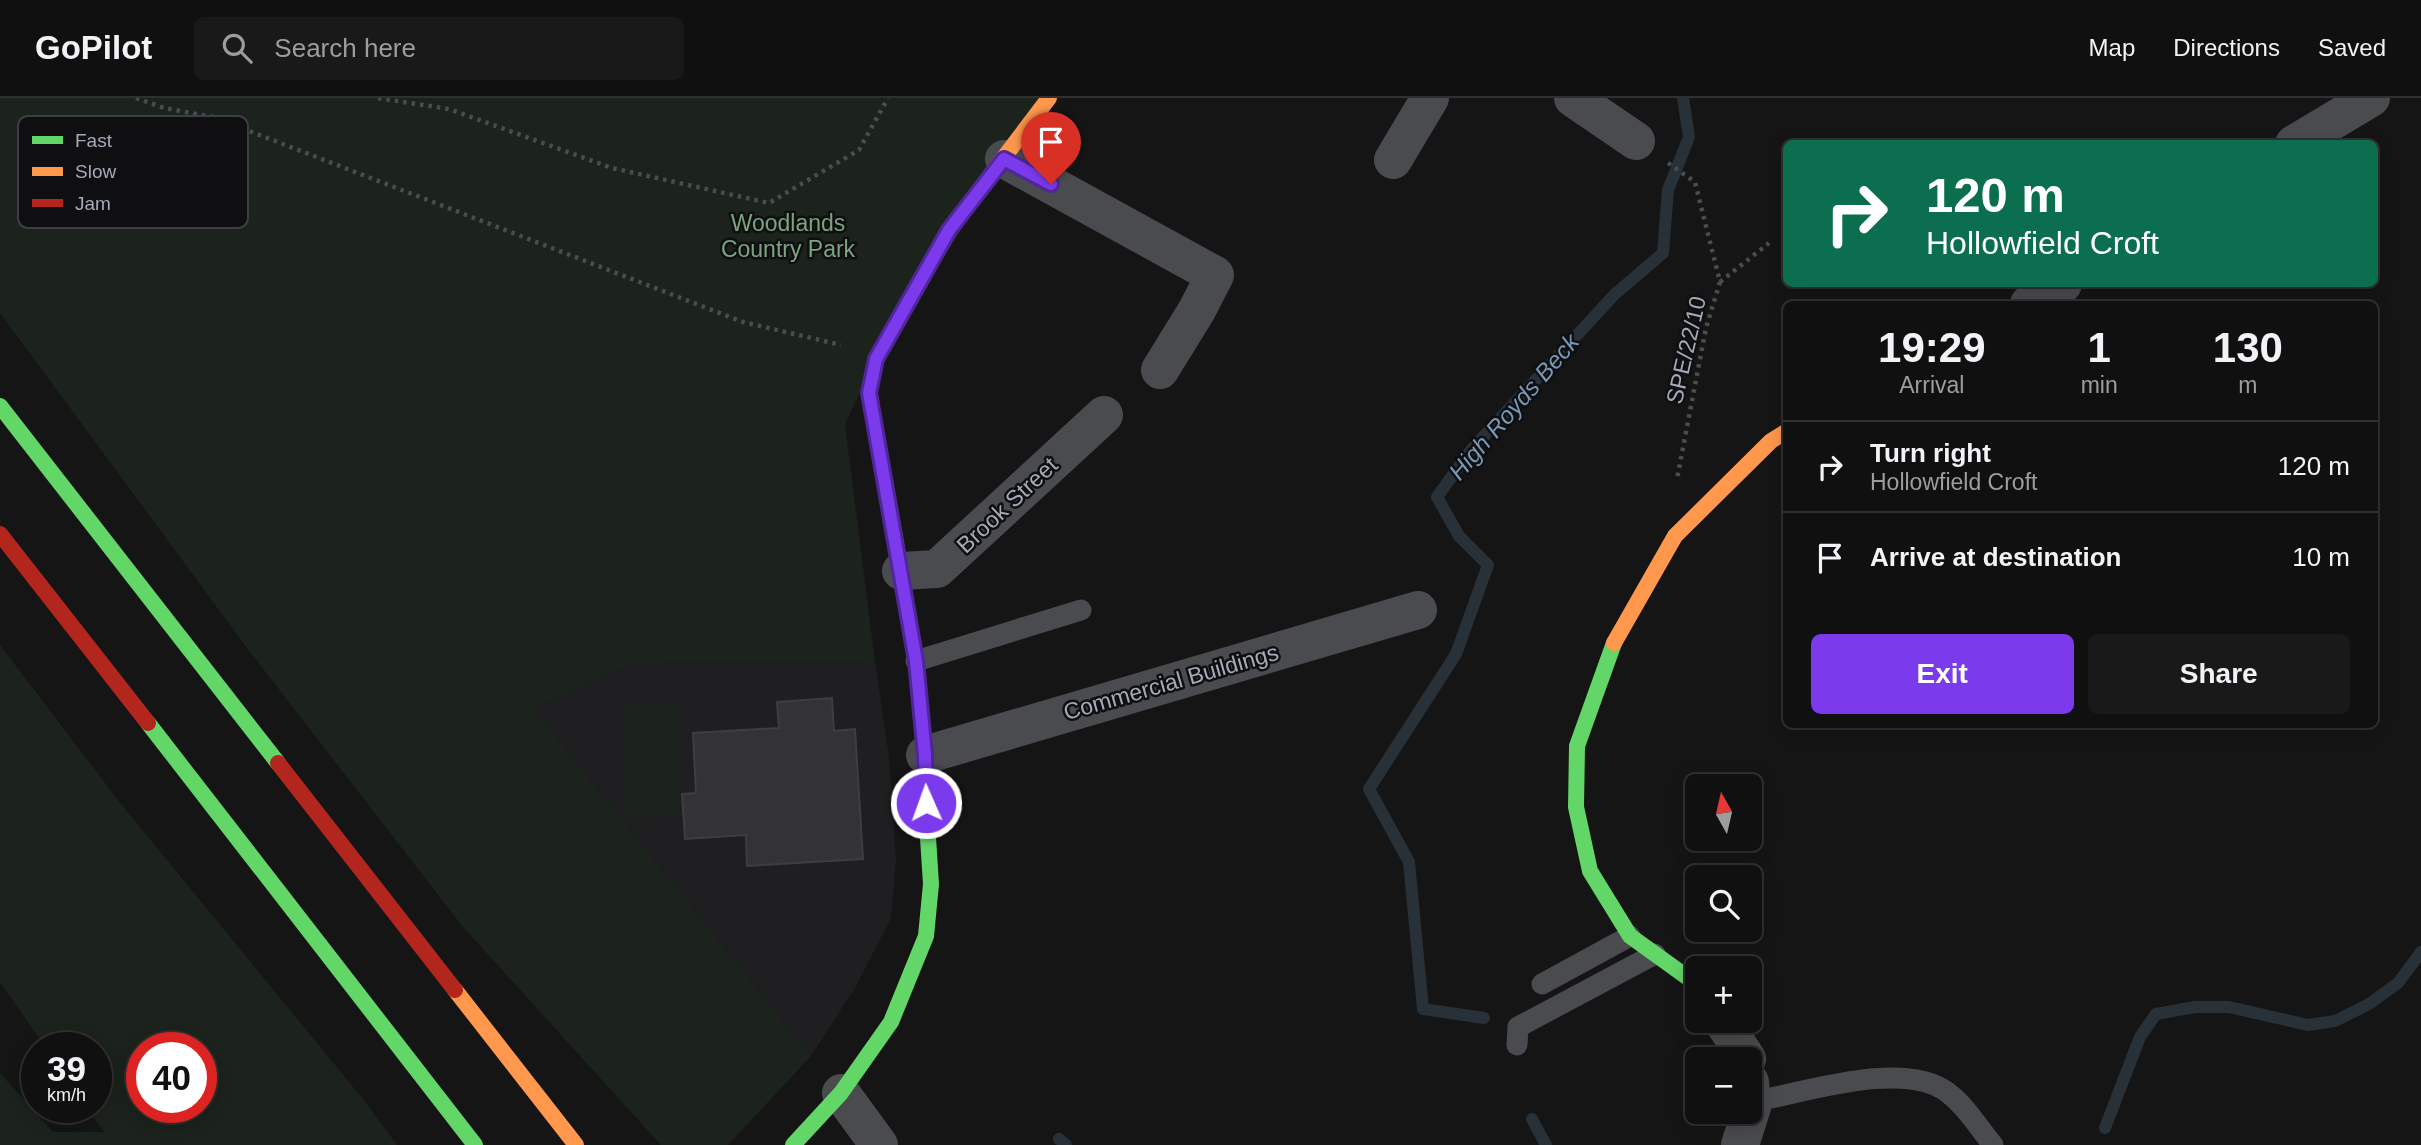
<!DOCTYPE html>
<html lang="en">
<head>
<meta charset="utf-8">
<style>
	:root { --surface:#101010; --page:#191919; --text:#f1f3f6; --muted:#9c9d9f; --line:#303030; --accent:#7c3aed }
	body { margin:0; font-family:Arial,sans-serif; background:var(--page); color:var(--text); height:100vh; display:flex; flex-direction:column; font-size:26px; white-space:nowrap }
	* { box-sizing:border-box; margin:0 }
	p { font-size:23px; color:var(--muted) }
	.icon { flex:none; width:38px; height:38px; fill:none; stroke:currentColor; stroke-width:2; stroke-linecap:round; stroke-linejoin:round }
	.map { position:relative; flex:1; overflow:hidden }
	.panel { position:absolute; left:1783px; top:203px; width:595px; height:427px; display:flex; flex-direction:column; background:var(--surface); border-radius:10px; box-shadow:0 4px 18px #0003,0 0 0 2px var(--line) }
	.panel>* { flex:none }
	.hud { position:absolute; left:1783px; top:42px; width:595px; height:147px; border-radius:10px; box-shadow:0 4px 18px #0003,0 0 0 2px var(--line); background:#0b6e4f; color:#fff; overflow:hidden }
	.needle { width:46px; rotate:352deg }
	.tools { position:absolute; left:1685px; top:676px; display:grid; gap:14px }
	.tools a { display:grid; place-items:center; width:77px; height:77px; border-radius:10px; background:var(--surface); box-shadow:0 4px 18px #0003,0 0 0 2px var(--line); font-size:35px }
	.speed { position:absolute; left:21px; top:934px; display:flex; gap:14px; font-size:35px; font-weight:700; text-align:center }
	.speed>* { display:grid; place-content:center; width:91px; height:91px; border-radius:50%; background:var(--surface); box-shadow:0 4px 18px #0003,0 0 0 2px var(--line); line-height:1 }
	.speed small { font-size:18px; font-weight:400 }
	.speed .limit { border:10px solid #d22; background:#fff; color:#111 }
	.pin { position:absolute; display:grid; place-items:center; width:60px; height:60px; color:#fff; margin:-72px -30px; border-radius:50% 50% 50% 0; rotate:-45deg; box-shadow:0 0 7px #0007 }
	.pin .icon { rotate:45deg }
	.me { position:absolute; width:77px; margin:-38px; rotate:358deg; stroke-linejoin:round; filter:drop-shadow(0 0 5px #0008) }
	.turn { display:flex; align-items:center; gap:24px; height:147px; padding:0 28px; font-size:32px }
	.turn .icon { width:91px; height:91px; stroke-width:2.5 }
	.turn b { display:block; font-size:49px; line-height:60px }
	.eta { display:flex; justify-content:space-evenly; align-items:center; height:119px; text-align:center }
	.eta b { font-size:42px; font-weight:700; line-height:49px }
	.action { display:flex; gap:14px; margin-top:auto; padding:14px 28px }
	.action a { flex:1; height:80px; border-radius:10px; background:var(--accent); color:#fff; font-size:28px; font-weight:700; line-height:80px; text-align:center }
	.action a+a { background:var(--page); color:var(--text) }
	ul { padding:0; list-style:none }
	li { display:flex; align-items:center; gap:21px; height:91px; padding:0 28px; border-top:2px solid var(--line) }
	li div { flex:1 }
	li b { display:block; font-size:26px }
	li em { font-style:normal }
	header { display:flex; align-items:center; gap:42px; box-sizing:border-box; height:98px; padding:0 35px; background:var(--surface); border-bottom:2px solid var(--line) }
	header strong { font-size:33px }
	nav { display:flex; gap:38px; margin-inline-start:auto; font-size:24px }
	.search { width:490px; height:63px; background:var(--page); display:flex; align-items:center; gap:18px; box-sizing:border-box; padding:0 24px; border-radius:10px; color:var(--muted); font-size:26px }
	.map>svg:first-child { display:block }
	.built { fill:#1f1f21 }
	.green { fill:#1b231c; fill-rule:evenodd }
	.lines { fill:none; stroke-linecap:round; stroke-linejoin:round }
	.stream { stroke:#283038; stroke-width:12 }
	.building { fill:#333335; stroke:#3d3e42; stroke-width:2 }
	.path { stroke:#4b4c50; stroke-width:4.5; stroke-dasharray:3.5 5; stroke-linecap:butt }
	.lane { stroke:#494b4e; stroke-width:21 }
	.street { stroke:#494b4e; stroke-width:38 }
	.fast { stroke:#63d668; stroke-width:16 }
	.slow { stroke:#ff974d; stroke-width:16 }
	.jam { stroke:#b3261e; stroke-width:16 }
	.route-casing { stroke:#51269a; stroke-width:18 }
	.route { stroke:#7c3aed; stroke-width:12 }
	.labels { text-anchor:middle; stroke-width:5; stroke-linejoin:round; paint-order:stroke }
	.park-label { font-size:23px; fill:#7ba47e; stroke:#0f0f11 }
	.street-label { font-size:23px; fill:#a5aab8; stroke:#0f0f11 }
	.water-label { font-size:24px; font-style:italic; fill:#7998b5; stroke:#0f0f11 }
	.key { fill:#0f0f11; stroke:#3c3e43; stroke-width:2 }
	.key-label { font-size:19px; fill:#a5aab8 }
</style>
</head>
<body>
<header>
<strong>GoPilot</strong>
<div class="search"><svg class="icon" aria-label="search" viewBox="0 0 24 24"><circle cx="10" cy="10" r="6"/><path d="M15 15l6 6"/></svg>Search here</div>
<nav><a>Map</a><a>Directions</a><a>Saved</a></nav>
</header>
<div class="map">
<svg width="2421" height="1047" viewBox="0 0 2421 1047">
	<rect width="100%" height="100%" fill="#151515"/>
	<path class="built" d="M875,564L889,659L896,761L891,820L855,890L811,958L534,611L633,565Z"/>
	<path class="green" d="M0,0H1049L876,261L845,326L875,564L633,565L534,611L811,958L728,1047H661L463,829L247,550L0,215Z
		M0,547L121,706L363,1001L397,1047H0V975L53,1034H104L87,1010H96V950H46L0,884ZM142,950H201V1010H142Z
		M677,607L681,718L626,720L622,609Z"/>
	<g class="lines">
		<path class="stream" d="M1484,920L1423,911L1409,764L1369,691L1456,556L1488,467L1459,438L1437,399L1471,352L1614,197L1663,155L1668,92L1689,39L1683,0
			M1532,1021L1546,1047
			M2105,1030L2140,939L2156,916L2195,909H2229L2308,927L2335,923L2369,906L2398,885L2421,854
			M1059,1041L1066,1047"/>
	</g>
	<path class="building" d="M832,600L834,633L855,631L863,761L747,768L746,737L685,741L682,696L696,695L693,635L779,630L777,604Z"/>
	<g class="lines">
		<path class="path" d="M136,0L164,10L213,19L743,224L841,247
			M378,0L449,11L612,70L769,105L859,52L888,0
			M1668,65L1695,84L1720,184L1706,230L1677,381
			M1720,184L1769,145"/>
		<path class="lane" d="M916,563L1081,512
			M1542,886L1630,838
			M1517,947L1518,929L1655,856
			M1752,1004C1803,995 1903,961 1947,994C1966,1008 1978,1029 1993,1047"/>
		<path class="street" d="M1573,0L1636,43
			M2294,46L2371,0
			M1004,61L1215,177L1197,212L1160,272
			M1393,62L1430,0
			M2029,206L2063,186
			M901,473L937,471L1104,317
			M925,657L1418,512
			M1722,922L1747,961
			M841,995L879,1047
			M1740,1047L1752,1009L1750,984"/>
		<path class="fast" d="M0,308L278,665
			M1614,545L1577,648L1576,709L1590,773L1630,838L1698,887
			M148,625L475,1047
			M793,1047L841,995L891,924L926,838L931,786L924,678L925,657L916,563L895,440"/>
		<path class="slow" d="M895,440L869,295L876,261L949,132L1049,0
			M1614,545L1675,438L1771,343L1787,333
			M455,892L576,1047"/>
		<path class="jam" d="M0,436L148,625
			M278,665L455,892"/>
	</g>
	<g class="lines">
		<defs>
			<path id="route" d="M926,705L925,657L916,563L869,295L876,261L949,132L1004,61L1051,86"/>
		</defs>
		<use href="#route" class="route-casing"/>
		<use href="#route" class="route"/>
	</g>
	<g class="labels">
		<g class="park-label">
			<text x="788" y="133">Woodlands<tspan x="788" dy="26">Country Park</tspan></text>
		</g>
		<g class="street-label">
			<text transform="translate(1686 252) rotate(-77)" y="8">SPE/22/10</text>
			<text transform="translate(1007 407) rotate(-43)" y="8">Brook Street</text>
			<text transform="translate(1171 584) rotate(-16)" y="8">Commercial Buildings</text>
		</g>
		<g class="water-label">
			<text transform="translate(1514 309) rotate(-49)" y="8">High Royds Beck</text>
		</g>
	</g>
	<rect x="18" y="18" width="230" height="112" rx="10" class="key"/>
	<rect x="32" y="38" width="31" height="8" fill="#63d668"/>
	<rect x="32" y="69" width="31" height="9" fill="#ff974d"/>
	<rect x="32" y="101" width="31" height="8" fill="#b3261e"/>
	<g class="key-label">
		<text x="75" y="49">Fast</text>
		<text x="75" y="80">Slow</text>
		<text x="75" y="112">Jam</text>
	</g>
</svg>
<div class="tools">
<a><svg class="needle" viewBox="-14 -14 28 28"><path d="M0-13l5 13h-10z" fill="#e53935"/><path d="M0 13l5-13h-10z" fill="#9c9d9f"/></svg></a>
<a><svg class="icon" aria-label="search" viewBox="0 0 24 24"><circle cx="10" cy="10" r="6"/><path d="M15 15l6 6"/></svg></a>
<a>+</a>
<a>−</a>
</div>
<div class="speed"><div>39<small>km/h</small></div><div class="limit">40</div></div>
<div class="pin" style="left:1051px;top:86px;background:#d93025"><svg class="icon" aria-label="arrive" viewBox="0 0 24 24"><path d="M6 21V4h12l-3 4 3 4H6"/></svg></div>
<svg class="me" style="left:926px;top:705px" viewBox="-20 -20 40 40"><circle r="17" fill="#7c3aed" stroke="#fff" stroke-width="3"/><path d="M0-11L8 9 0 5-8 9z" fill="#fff"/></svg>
<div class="hud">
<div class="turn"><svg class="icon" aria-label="right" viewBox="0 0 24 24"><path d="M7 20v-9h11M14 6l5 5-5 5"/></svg><div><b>120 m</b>Hollowfield Croft</div></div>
</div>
<section class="panel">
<div class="eta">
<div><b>19:29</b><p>Arrival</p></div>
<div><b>1</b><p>min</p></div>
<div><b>130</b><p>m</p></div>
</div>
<ul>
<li><svg class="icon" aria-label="right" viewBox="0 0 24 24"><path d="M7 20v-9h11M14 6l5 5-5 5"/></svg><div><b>Turn right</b><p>Hollowfield Croft</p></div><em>120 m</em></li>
<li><svg class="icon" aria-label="arrive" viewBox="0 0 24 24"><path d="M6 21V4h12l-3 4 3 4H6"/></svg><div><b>Arrive at destination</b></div><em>10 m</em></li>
</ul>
<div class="action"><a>Exit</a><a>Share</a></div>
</section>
</div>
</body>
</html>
